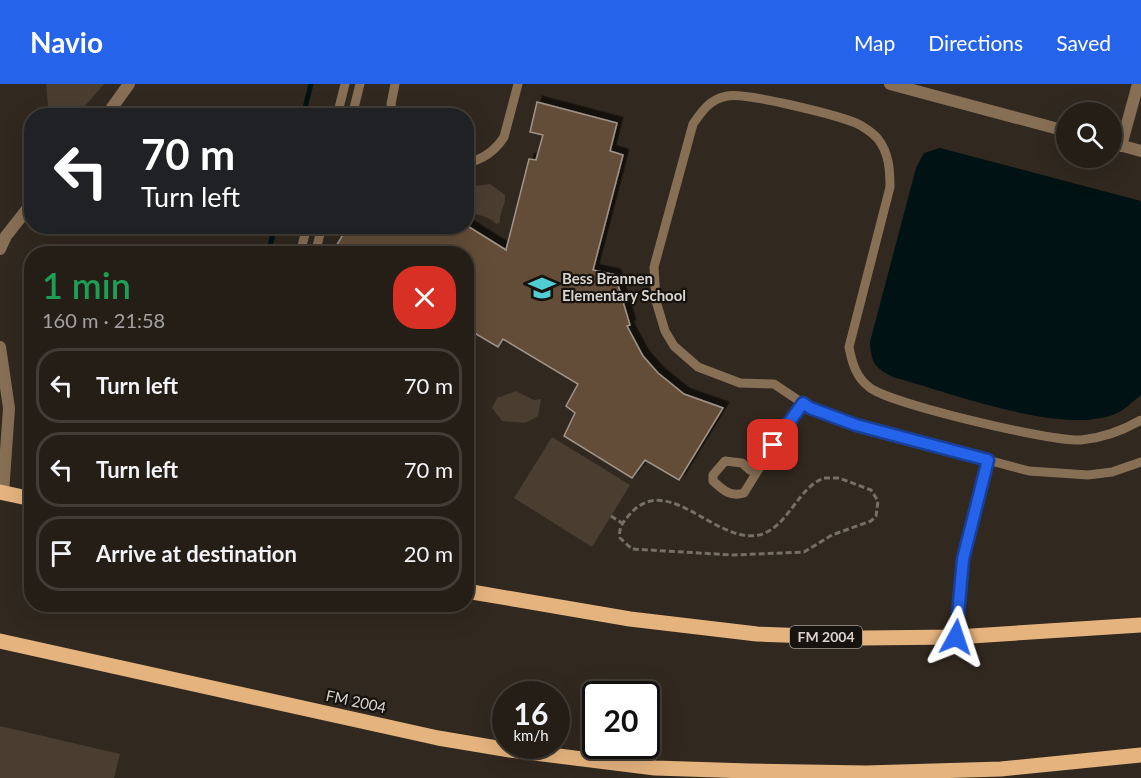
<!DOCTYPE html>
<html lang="en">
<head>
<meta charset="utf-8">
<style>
	:root { --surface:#251e17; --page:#312b24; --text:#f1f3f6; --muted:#a3a2a1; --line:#423c36; --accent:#2563eb }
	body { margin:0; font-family:Lato,sans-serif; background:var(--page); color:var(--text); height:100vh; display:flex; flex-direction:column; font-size:22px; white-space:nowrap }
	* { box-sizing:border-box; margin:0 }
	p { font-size:20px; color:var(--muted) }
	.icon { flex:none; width:33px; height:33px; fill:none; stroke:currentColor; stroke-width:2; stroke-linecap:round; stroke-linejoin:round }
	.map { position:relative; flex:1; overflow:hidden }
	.details { position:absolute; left:24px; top:162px; width:450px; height:366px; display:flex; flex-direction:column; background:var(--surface); border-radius:24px; box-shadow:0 6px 24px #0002,0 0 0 2px var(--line) }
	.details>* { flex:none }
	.top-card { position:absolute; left:24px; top:24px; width:450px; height:126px; border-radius:24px; box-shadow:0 6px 24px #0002,0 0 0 2px var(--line); background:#202124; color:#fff; overflow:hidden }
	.buttons { position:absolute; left:1056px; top:18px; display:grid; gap:12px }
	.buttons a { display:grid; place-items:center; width:66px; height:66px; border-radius:50%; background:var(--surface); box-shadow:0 6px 24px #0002,0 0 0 2px var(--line); font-size:30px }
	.speed { position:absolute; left:492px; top:597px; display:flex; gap:12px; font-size:30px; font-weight:700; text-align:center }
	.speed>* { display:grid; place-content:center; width:78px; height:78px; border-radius:50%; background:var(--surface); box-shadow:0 6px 24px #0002,0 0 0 2px var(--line); line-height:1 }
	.speed small { font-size:15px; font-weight:400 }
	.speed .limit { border:3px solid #111; border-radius:9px; background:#fff; color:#111 }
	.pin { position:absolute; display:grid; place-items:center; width:51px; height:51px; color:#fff; margin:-26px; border-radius:12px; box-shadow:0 3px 9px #0006 }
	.me { position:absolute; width:66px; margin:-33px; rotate:5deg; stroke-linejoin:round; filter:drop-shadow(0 0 4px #0008) }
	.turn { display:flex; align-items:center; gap:21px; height:126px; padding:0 18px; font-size:27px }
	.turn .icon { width:78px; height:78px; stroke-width:2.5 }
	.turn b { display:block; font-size:42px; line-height:51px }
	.round { display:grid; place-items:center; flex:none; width:63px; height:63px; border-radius:24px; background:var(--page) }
	.head { display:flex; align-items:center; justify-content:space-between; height:102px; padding:0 18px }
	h1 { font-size:36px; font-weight:600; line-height:45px; color:#1e9e55 }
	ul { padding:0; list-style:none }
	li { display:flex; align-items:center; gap:18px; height:75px; margin:0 12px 9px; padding:0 6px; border:3px solid var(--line); border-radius:24px }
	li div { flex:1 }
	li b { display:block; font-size:22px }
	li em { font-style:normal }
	header { display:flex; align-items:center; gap:36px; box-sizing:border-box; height:84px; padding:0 30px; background:var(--accent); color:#fff }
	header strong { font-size:28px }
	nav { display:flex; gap:33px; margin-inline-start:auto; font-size:21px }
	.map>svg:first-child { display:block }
	.green { fill:#4a3e31 }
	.water { fill:#001213 }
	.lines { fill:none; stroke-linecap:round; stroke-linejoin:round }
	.stream { stroke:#001213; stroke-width:5 }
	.building { fill:#634d37; stroke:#9f9489; stroke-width:1.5; filter:url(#shadow) }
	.path { stroke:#766f67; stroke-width:3; stroke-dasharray:6 3; stroke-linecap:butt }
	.lane { stroke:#876f56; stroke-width:9 }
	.street { stroke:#876f56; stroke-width:12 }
	.primary { stroke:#e5b37e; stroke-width:15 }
	.route-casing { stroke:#184099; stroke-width:15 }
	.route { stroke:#2563eb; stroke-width:10 }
	.labels { text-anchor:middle; stroke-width:4.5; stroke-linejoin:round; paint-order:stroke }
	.shield { fill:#16120e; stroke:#9e9a94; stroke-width:1.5 }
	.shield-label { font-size:14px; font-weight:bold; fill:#d9d4ce }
	.poi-label { font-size:15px; font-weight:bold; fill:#d9d4ce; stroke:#16120e; text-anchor:start }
	.street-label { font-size:15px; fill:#d9d4ce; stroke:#16120e }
</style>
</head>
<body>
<header>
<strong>Navio</strong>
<nav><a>Map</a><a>Directions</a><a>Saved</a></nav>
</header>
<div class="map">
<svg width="1141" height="694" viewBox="0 0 1141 694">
	<defs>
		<filter id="shadow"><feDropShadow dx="5.5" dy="-5.5" stdDeviation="0" flood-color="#0009"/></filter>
	</defs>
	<rect width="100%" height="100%" fill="#31281f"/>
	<path class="green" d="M46,0H104L77,31L49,32Z
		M490,100L505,111C506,122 499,128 500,139L496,140C489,131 476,133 467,124L469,110L475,102Z
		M516,307L534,316L541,315L538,332L525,339L502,337L492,324L497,314Z
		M552,353L630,401L592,463L514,414Z
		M0,642L120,670L114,694H0Z"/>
	<path class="water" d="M940,64L1141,117V311C1133,317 1125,326 1115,330C1063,352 948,308 893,293C875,284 871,279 870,258L916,84L924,69Z"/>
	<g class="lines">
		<path class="stream" d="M303,32L311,0
			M268,170L275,142"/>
	</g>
	<path class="building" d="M537,18L617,39L610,67L623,71L593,186L615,191L630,241L627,242L643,272L658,289L684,310L723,324L679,396L645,376L632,394L564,352L575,329L566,322L578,300L503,255L498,263L466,244V170H344L335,164L348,142L466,141L506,166L529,75L536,76L543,51L530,48Z"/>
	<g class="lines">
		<path class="path" d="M824,394H839L871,406L878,417L876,432L871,437L832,451L804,468L733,471L632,465L620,454C618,443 624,437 630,430C668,387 715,460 759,451C788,444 797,404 824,394Z
			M611,432L622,439"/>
		<path class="lane" d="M337,32L345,0
			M352,32L360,0
			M393,32L391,20L395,0
			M466,79C482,76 495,67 504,53L518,0
			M300,170L307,142
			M315,170L322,142
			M1141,336C1122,347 1103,354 1081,356C1052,358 890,320 869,303C856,293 852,279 849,263L890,103C890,86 889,69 878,55C874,50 863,42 856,39C836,31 746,8 727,12C710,15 702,27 693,40L654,183L656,217L665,247L674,262L698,283L740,299L774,300L810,324L856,341L1029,387L1088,391L1112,388L1141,378
			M761,380L750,386L742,379L725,377L713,391V397C724,407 730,413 744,409L785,342L803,319
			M956,553L963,475L988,376"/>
		<path class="street" d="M890,0L1066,47
			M106,32L129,0
			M1112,59L1141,67
			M1121,62L1138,0
			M0,165L6,152L32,119
			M0,263L9,324L3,409"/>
		<path class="primary" d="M0,408L32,415
			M466,507L630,535L757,550L863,554L956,553L1141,541
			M0,557L438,654L510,666L655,684L749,687L866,689L1001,685L1141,671"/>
	</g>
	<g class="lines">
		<defs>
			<path id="route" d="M773,361L803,319L810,324L856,341L988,376L963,475L956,553"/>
		</defs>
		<use href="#route" class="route-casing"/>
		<use href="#route" class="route"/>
	</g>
	<defs>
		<symbol id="school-bare" viewBox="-9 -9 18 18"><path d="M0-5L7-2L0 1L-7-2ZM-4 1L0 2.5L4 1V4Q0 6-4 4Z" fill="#51ccd3" stroke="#16120e" stroke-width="2.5" paint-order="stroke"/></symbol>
	</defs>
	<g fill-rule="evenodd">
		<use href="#school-bare" x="523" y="185" width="38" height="38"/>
	</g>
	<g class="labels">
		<rect class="shield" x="790" y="542" width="72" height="22" rx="4.5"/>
		<g class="shield-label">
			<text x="826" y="558">FM 2004</text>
		</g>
		<g class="poi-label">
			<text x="562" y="200">Bess Brannen<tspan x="562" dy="17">Elementary School</tspan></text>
		</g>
		<g class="street-label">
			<text transform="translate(356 618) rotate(12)" y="5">FM 2004</text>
		</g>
	</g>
</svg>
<div class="buttons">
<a><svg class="icon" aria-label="search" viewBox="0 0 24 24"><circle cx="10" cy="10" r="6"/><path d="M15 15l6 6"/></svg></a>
</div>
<div class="speed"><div>16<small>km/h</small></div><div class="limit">20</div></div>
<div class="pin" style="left:773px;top:361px;background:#d93025"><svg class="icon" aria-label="arrive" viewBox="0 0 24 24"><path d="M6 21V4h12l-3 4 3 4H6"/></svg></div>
<svg class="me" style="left:956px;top:553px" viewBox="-20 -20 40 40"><path d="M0-17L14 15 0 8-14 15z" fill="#2563eb" stroke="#fff" stroke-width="4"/></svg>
<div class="top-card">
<div class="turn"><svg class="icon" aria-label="left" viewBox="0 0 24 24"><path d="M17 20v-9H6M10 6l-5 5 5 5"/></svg><div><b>70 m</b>Turn left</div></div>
</div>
<section class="details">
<div class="head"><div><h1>1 min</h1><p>160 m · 21:58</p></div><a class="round" style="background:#d93025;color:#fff"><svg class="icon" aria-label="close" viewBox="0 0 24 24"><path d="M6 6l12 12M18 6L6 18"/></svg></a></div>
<ul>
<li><svg class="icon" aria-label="left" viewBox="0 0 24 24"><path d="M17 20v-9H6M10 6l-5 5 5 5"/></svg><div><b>Turn left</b></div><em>70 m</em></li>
<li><svg class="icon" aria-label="left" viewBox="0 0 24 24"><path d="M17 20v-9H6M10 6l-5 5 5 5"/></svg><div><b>Turn left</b></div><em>70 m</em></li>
<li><svg class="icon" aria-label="arrive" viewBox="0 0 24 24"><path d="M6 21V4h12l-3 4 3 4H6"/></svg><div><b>Arrive at destination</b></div><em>20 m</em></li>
</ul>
</section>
</div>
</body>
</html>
